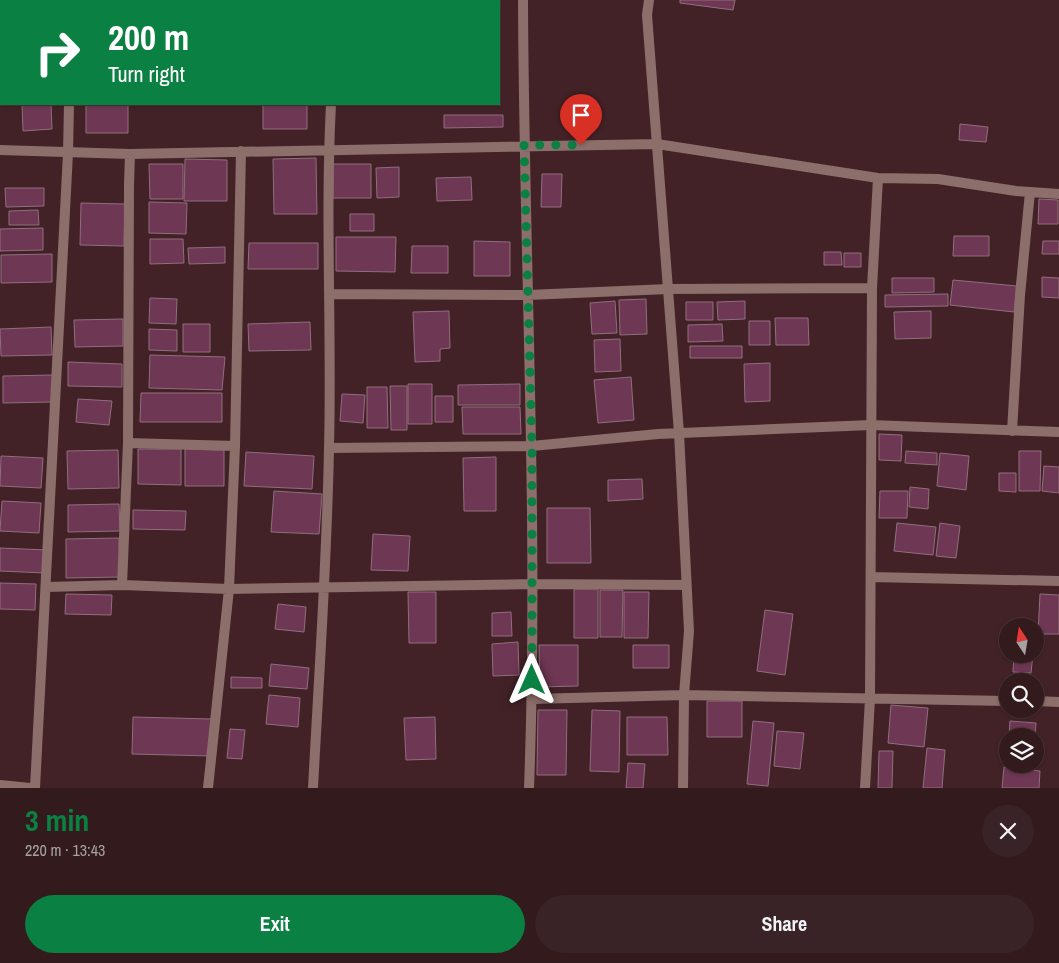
<!DOCTYPE html>
<html lang="en">
<head>
<meta charset="utf-8">
<style>
	:root { --surface:#321a1d; --page:#3a2326; --text:#f1f3f6; --muted:#a8a1a4; --line:#4d383b; --accent:#0b8043 }
	body { margin:0; font-family:"Archivo Narrow",sans-serif; background:var(--page); color:var(--text); height:100vh; display:flex; flex-direction:column; font-size:19px; white-space:nowrap }
	* { box-sizing:border-box; margin:0 }
	p { font-size:16px; color:var(--muted) }
	.icon { flex:none; width:28px; height:28px; fill:none; stroke:currentColor; stroke-width:2; stroke-linecap:round; stroke-linejoin:round }
	.map { position:relative; height:788px; overflow:hidden }
	.details { display:flex; flex-direction:column; background:var(--surface); flex:1 }
	.details>* { flex:none }
	.hud { position:absolute; left:0px; top:0px; width:500px; height:105px; box-shadow:0 1px 4px #0004,0 0 0 1px var(--line); background:#0b8043; color:#fff; overflow:hidden }
	.needle { width:32px; rotate:348deg }
	.controls { position:absolute; left:999px; top:618px; display:grid; gap:10px }
	.controls a { display:grid; place-items:center; width:45px; height:45px; border-radius:50%; background:var(--surface); box-shadow:0 1px 4px #0004,0 0 0 1px var(--line); font-size:25px }
	.pin { position:absolute; display:grid; place-items:center; width:42px; height:42px; color:#fff; margin:-51px -21px; border-radius:50% 50% 50% 0; rotate:-45deg; box-shadow:0 0 5px #0007 }
	.pin .icon { rotate:45deg }
	.me { position:absolute; width:55px; margin:-28px; rotate:0deg; stroke-linejoin:round; filter:drop-shadow(0 0 4px #0008) }
	.turn { display:flex; align-items:center; gap:18px; height:105px; padding:0 25px; font-size:22px }
	.turn .icon { width:65px; height:65px; stroke-width:2.5 }
	.turn b { display:block; font-size:35px; line-height:42px }
	.round { display:grid; place-items:center; flex:none; width:52px; height:52px; border-radius:26px; background:var(--page) }
	.head { display:flex; align-items:center; justify-content:space-between; height:85px; padding:0 25px }
	h1 { font-size:30px; font-weight:700; line-height:38px; color:var(--accent) }
	.action { display:flex; gap:10px; margin-top:auto; padding:10px 25px }
	.action a { flex:1; height:58px; border-radius:30px; background:var(--accent); color:#fff; font-size:20px; font-weight:700; line-height:58px; text-align:center }
	.action a+a { background:var(--page); color:var(--text) }
	.map>svg:first-child { display:block }
	.building { fill:#6e3753; stroke:#906e7e }
	.lines { fill:none; stroke-linecap:round; stroke-linejoin:round }
	.minor { stroke:#8c6e6a; stroke-width:10 }
	.tertiary { stroke:#8c6e6a; stroke-width:10 }
	.route { stroke:#0b8043; stroke-width:9; stroke-dasharray:0 16.2 }
</style>
</head>
<body>
<div class="map">
<svg width="1059" height="788" viewBox="0 0 1059 788">
	<rect width="100%" height="100%" fill="#422227"/>
	<path class="building" d="M680,0H735L733,10L680,3Z
		M22,104H51L52,129L23,131Z
		M86,104H128V133H86Z
		M263,104H307V129H263Z
		M444,115H503V127L444,128Z
		M960,124L988,127L986,142L959,140Z
		M316,158L317,214H274L273,159Z
		M185,159L227,160V201H184Z
		M149,164H183V199H150Z
		M333,164H371V198H333Z
		M399,167V197L377,198L376,168Z
		M542,174H562L561,207H541Z
		M471,177L472,200L437,201L436,178Z
		M5,188H44V206L6,207Z
		M1039,199L1058,200V224H1038Z
		M149,202L187,203L186,234L149,233Z
		M81,203L125,204L124,246L80,245Z
		M38,210L39,225H9V211Z
		M350,214H374V231H350Z
		M43,228V250L0,251V229Z
		M954,236H989V256H953Z
		M336,237H396L395,272L336,271Z
		M150,239H183L184,263L150,264Z
		M474,241L510,242V276H474Z
		M1043,241H1059V254H1042Z
		M249,243H318V269H248Z
		M412,246H448V273H411Z
		M225,247V263L189,264L188,248Z
		M824,252H841L842,265H824Z
		M844,253H861V267H844Z
		M52,254V282L1,283V255Z
		M1042,277L1059,278V298L1042,297Z
		M892,278H934V292L892,293Z
		M953,280L1017,286L1014,312L950,305Z
		M948,294V306L885,307V295Z
		M150,298L177,299L176,324L149,323Z
		M646,299L647,334L620,335L619,300Z
		M615,301L617,333L592,334L590,303Z
		M745,301V319L718,320L717,302Z
		M686,302H713V320H686Z
		M449,311L450,348L440,349V361L415,362L413,312Z
		M931,311V338L895,339L894,312Z
		M775,318H808L809,345H776Z
		M123,319V346L75,347L74,320Z
		M749,321H770V345H749Z
		M310,322L311,350L249,351L248,324Z
		M183,324H210V352H183Z
		M722,324L723,341L688,342V325Z
		M51,327L52,355L1,356L0,329Z
		M149,329L177,330V351L149,350Z
		M620,339L621,371L595,372L594,340Z
		M690,346H742V358H690Z
		M150,355L225,357L222,390L149,388Z
		M68,362L122,364V387L68,386Z
		M770,363V401L745,402L744,364Z
		M53,375V402L3,403V376Z
		M631,377L634,420L598,423L594,380Z
		M408,384H432V424H408Z
		M520,384V405H458V385Z
		M390,386H407V430H391Z
		M367,387H387L388,428H367Z
		M141,393H222V422H140Z
		M342,394L365,395L363,423L340,421Z
		M435,396H453V422H435Z
		M78,399L112,401L109,425L76,422Z
		M462,407H520L521,434H463Z
		M879,434L902,435L901,461L879,460Z
		M138,449H181V485L138,484Z
		M185,449L224,450V486H185Z
		M118,450L119,488L68,489L67,451Z
		M906,451L937,453V465L905,463Z
		M1019,451H1041L1040,491H1019Z
		M246,452L314,456L312,489L244,486Z
		M940,453L969,456L966,490L937,486Z
		M1,456L43,458L41,488L0,486Z
		M496,457V511H464L463,458Z
		M1044,466L1059,467V493L1042,491Z
		M999,473H1016V492L999,491Z
		M642,479L643,499L608,501V480Z
		M910,487L929,489L928,509L909,507Z
		M274,491L322,494L319,534L271,532Z
		M880,491H908L907,518H879Z
		M2,501L41,503L39,533L0,531Z
		M119,504L120,531L68,532V505Z
		M547,508H590L591,563H547Z
		M133,510L186,511L185,530L133,529Z
		M897,523L936,527L933,555L894,551Z
		M940,523L960,526L956,558L936,556Z
		M373,534L410,536L408,571L371,570Z
		M119,538L120,577L66,578V539Z
		M0,548L47,550L45,573L0,571Z
		M0,583L36,584L35,610L0,609Z
		M574,589H598V638H574Z
		M600,590H623L622,637H600Z
		M408,592H436V643H409Z
		M624,592H649L648,638H624Z
		M66,594L112,595L111,615L65,614Z
		M1040,594L1059,595V634H1038Z
		M278,604L306,607L304,632L275,629Z
		M765,610L793,614L785,675L757,671Z
		M511,612L512,636H492V613Z
		M518,642L519,675L493,676L492,644Z
		M539,645H578V686L540,687Z
		M633,645H669V668H633Z
		M1014,654H1033L1031,673L1013,672Z
		M271,664L309,668L307,689L269,686Z
		M231,677L262,678V688H231Z
		M269,695L300,698L298,727L266,724Z
		M707,701H742V737H707Z
		M891,705L928,708L924,747L888,743Z
		M538,710H567L566,775H537Z
		M592,710L620,711L619,772L590,771Z
		M133,717L212,719L211,756L132,754Z
		M435,717L436,759L406,760L404,718Z
		M627,717H667L668,755H627Z
		M753,721L774,723L768,786L747,784Z
		M1010,721L1036,723L1035,736H1009Z
		M230,729L245,730L242,759L227,758Z
		M777,731L804,733L800,769L774,766Z
		M927,748L945,750L942,788H923Z
		M879,751H893L892,788H878Z
		M628,763L645,764L643,788H626Z
		M1004,767L1040,771L1039,788H1002Z"/>
	<g class="lines">
		<path class="minor" d="M201,0V1
			M333,0V1
			M523,0C524,263 539,525 529,788
			M649,0L647,15L679,433L689,631L684,695L683,788
			M74,1L75,0
			M0,64H1
			M0,150L130,154L657,144L878,178L938,179L1016,191L1059,194
			M330,294L528,295L668,289L872,288
			M1012,431L1020,295L1030,192
			M128,443L235,446
			M329,448L532,446L658,434L871,425L1059,432
			M871,577L1059,581
			M122,585L128,443L129,184L130,154
			M46,587L122,585L229,589L533,584L686,585
			M532,699L684,695L1008,701
			M1035,701L1059,702
			M35,788L68,153L69,104
			M208,788L229,589L235,446L241,151
			M313,788C319,675 327,561 329,448C332,333 325,218 331,104
			M865,788L870,699L872,288L878,178"/>
		<path class="tertiary" d="M0,785L30,788"/>
	</g>
	<g class="lines">
		<path class="route" d="M532,680V446L524,145H581"/>
	</g>
</svg>
<div class="controls">
<a><svg class="needle" viewBox="-14 -14 28 28"><path d="M0-13l5 13h-10z" fill="#e53935"/><path d="M0 13l5-13h-10z" fill="#a8a1a4"/></svg></a>
<a><svg class="icon" aria-label="search" viewBox="0 0 24 24"><circle cx="10" cy="10" r="6"/><path d="M15 15l6 6"/></svg></a>
<a><svg class="icon" aria-label="layers" viewBox="0 0 24 24"><path d="M12 4l9 5-9 5-9-5zM3 14l9 5 9-5"/></svg></a>
</div>
<div class="pin" style="left:581px;top:145px;background:#d93025"><svg class="icon" aria-label="arrive" viewBox="0 0 24 24"><path d="M6 21V4h12l-3 4 3 4H6"/></svg></div>
<svg class="me" style="left:532px;top:680px" viewBox="-20 -20 40 40"><path d="M0-17L14 15 0 8-14 15z" fill="#0b8043" stroke="#fff" stroke-width="4"/></svg>
<div class="hud">
<div class="turn"><svg class="icon" aria-label="right" viewBox="0 0 24 24"><path d="M7 20v-9h11M14 6l5 5-5 5"/></svg><div><b>200 m</b>Turn right</div></div>
</div>
</div>
<section class="details">
<div class="head"><div><h1>3 min</h1><p>220 m · 13:43</p></div><a class="round"><svg class="icon" aria-label="close" viewBox="0 0 24 24"><path d="M6 6l12 12M18 6L6 18"/></svg></a></div>
<div class="action"><a>Exit</a><a>Share</a></div>
</section>
</body>
</html>
